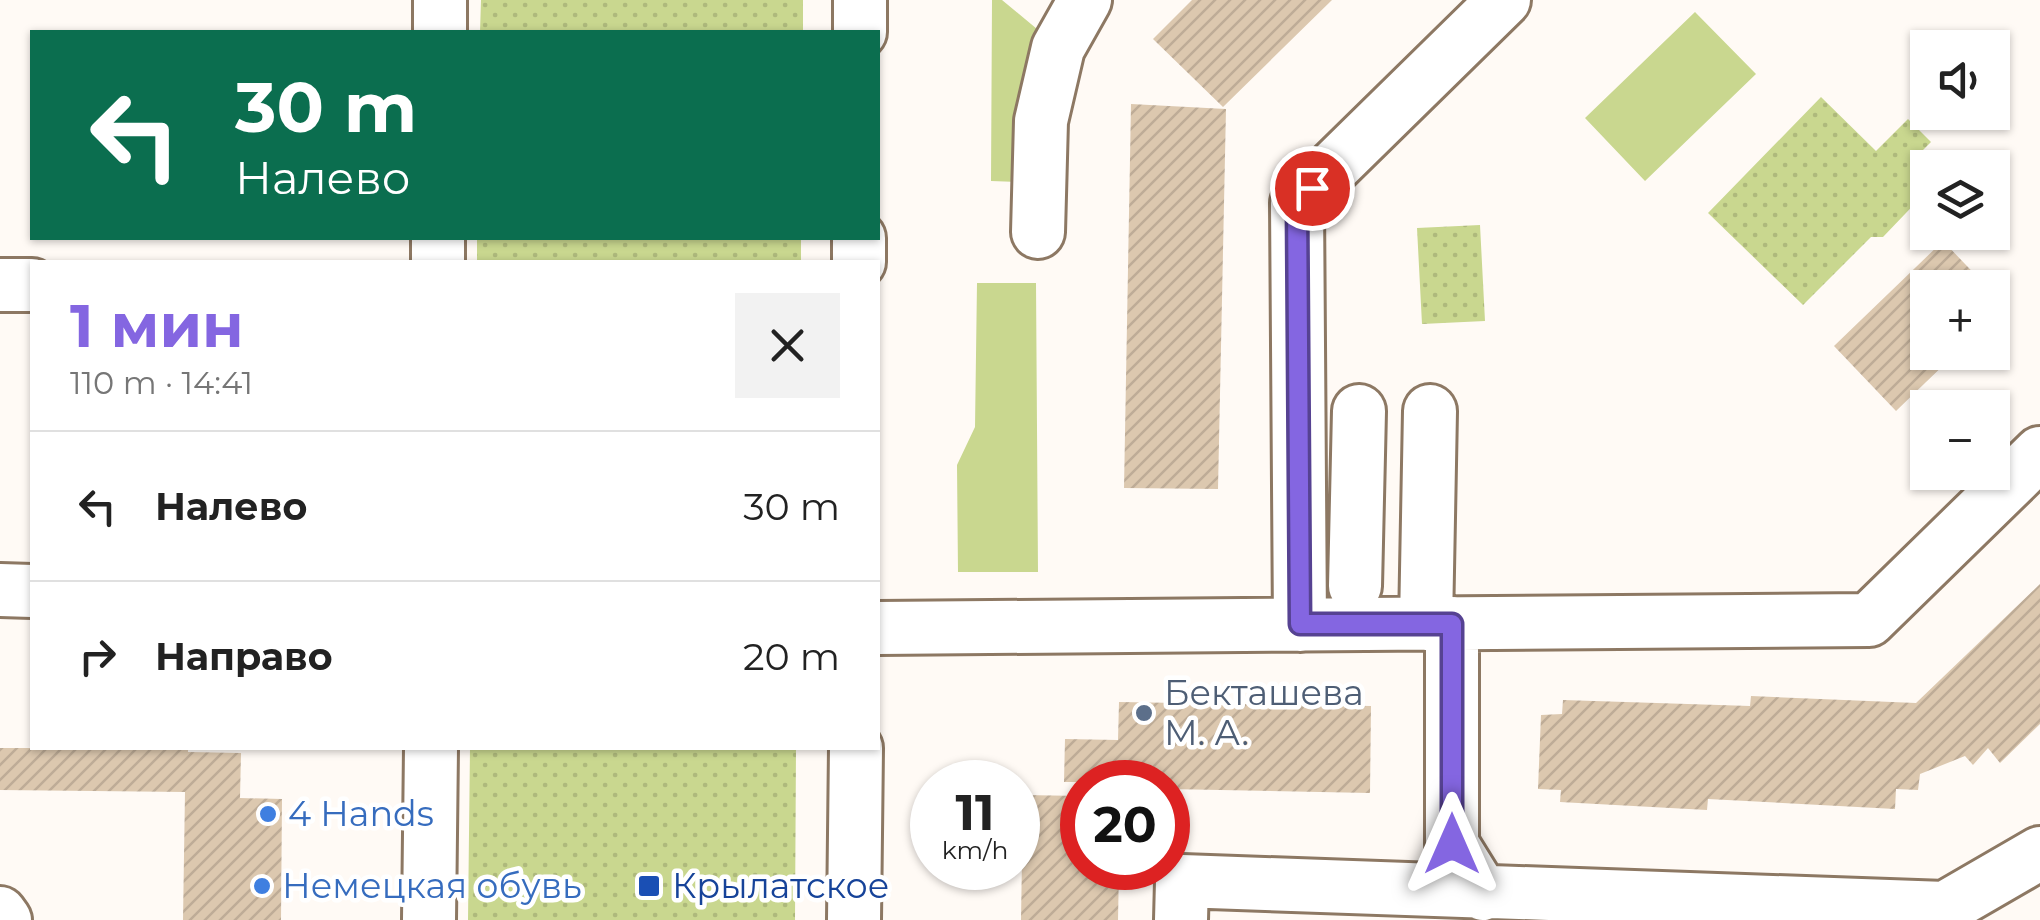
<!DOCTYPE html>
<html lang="ru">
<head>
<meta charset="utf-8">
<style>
	:root { --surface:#fff; --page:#f2f2f2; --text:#222; --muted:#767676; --line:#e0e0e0; --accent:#8466e1 }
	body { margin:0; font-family:Montserrat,sans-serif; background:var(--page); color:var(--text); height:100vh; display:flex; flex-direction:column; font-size:38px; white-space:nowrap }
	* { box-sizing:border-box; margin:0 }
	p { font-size:32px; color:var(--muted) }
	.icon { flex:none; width:55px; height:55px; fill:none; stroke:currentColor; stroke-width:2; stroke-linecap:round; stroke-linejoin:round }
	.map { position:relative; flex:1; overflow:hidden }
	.side { position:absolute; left:30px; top:260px; width:850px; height:490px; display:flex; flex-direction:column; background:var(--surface); border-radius:0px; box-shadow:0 2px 8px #0004 }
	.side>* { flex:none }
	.top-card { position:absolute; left:30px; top:30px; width:850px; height:210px; border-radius:0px; box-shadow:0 2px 8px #0004; background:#0b6e4f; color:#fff; overflow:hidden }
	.controls { position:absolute; left:1910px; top:30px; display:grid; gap:20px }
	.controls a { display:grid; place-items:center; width:100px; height:100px; border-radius:0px; background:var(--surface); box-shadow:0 2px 8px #0004; font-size:50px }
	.speed { position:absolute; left:910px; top:760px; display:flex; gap:20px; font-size:50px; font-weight:700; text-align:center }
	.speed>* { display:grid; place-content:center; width:130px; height:130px; border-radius:50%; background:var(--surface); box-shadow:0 2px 8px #0004; line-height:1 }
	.speed small { font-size:25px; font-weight:400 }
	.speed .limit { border:15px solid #d22; background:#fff; color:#111 }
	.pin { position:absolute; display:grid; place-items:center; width:85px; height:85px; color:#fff; margin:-42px; border:5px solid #fff; border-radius:50%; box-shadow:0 2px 10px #0007 }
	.me { position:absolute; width:110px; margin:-55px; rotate:0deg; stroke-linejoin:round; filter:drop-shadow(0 0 8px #0008) }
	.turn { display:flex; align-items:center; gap:35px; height:210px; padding:0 40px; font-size:45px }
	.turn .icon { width:130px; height:130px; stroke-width:2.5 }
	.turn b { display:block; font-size:70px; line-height:85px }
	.round { display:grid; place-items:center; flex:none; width:105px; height:105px; border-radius:0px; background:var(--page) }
	.overview { display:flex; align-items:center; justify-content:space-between; height:170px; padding:0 40px }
	h1 { font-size:60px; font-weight:700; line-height:75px; color:var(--accent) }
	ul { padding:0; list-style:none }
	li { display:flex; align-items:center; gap:30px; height:150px; padding:0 40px; border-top:2px solid var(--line) }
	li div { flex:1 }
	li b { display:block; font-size:38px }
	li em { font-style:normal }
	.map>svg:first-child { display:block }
	.grass { fill:#c9d78f }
	.park { fill:url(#park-dots) }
	.building { fill:url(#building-hatch) }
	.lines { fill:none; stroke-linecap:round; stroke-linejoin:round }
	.minor-casing { stroke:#8d7863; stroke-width:58 }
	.minor { stroke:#fff; stroke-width:52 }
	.route-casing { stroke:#564292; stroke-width:25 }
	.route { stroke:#8466e1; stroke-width:18 }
	.service-dot { fill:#5c6f8a; stroke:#fff; stroke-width:4 }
	.shop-dot { fill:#3f7fe0; stroke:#fff; stroke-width:4 }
	.transit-dot { fill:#1a4fb4; stroke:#fff; stroke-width:4 }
	.labels { text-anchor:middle; stroke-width:9; stroke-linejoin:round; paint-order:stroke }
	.service-label { font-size:35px; fill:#4e5e75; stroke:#fff; text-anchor:start }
	.shop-label { font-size:35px; fill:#366cbe; stroke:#fff; text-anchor:start }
	.transit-label { font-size:35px; fill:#164399; stroke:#fff; text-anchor:start }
</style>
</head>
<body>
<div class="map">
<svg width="2040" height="920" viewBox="0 0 2040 920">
	<defs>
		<pattern id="park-dots" width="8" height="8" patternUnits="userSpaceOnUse" patternTransform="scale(2.5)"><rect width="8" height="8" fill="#c9d78f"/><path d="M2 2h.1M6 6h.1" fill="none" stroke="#aeb97c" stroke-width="1.8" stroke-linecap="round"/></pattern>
		<pattern id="building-hatch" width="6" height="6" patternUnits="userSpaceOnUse" patternTransform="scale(2.5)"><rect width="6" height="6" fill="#dcc8af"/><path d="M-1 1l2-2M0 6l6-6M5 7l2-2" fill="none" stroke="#beac97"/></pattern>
	</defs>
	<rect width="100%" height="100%" fill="#fffaf5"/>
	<path class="grass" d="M992,0H1002L1043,34L1021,182L991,181Z
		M1695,12L1756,74L1645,181L1585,118Z
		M977,283H1036L1038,572H958L957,465L975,427Z"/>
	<path class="park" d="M481,0H803V32H480Z
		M1821,97L1876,151L1908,119L1931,142L1912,161L1927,178V191L1883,237H1871L1803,305L1708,213Z
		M1480,225L1485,321L1422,324L1417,228Z
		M477,238H801V262H477Z
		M470,748H796L795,920H468Z"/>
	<path class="building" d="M1192,0H1332L1223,107L1153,39Z
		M1131,104L1226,109L1218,489L1124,488Z
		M1943,241L1988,288H1928V352H1957L1896,411L1834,346Z
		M2040,584V724L2000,763L1988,748L1973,765L1965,756L1920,774L1918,790L1896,789L1895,809L1708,799L1707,810L1560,802L1561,790L1538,789L1541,715L1562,714L1563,700L1750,706L1751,696L1916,703Z
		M1119,702L1371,706L1370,793L1168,789V782H1064L1065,739L1118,740Z
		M0,748H188V752L241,753L240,798L282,799L281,920H183L185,792L0,790Z
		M1023,795L1082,796V868H1119L1118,920H1021Z"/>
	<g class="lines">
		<defs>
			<path id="minor" d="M440,32V0
				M860,32V0
				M1038,232L1041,121L1058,48L1085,0
				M438,262V238
				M859,262V238
				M0,285H32
				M1355,586L1359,411
				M0,590L32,591
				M1452,623V844L1483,894
				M1426,624L1430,411
				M1300,625L1297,203L1504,0
				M878,628L1869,620L2040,453
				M0,913L5,920
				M429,920L431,748
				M854,920L856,748
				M1181,920L1182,881L1945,908L2040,853"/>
		</defs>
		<use href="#minor" class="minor-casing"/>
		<use href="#minor" class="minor"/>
	</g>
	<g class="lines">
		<defs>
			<path id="route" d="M1312,188L1297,202L1300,624H1452V844"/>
		</defs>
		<use href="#route" class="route-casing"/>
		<use href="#route" class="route"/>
	</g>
	<circle class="service-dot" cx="1144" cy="713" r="10"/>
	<g class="shop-dot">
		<circle cx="268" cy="814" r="10"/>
		<circle cx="262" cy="886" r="10"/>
	</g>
	<rect class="transit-dot" x="637" y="874" width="24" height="24" rx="5"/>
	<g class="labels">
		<g class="service-label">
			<text x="1164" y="705">Бекташева<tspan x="1164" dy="40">М. А.</tspan></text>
		</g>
		<g class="shop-label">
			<text x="288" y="826">4 Hands</text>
			<text x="282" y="898">Немецкая обувь</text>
		</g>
		<g class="transit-label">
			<text x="672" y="898">Крылатское</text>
		</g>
	</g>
</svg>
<div class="controls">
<a><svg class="icon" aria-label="sound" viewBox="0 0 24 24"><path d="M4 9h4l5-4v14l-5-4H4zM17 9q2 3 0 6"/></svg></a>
<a><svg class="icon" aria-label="layers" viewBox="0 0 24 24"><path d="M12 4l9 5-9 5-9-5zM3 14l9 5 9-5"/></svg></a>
<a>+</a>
<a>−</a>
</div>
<div class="speed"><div>11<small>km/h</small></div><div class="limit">20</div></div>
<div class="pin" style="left:1312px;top:188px;background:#d93025"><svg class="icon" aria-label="arrive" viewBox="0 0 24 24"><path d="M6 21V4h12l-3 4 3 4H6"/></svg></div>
<svg class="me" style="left:1452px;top:844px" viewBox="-20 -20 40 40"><path d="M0-17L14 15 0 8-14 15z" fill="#8466e1" stroke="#fff" stroke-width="4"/></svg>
<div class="top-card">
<div class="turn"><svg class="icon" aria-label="left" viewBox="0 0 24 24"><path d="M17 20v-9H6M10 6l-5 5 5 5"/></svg><div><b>30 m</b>Налево</div></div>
</div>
<section class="side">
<div class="overview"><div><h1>1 мин</h1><p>110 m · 14:41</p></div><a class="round"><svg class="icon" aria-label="close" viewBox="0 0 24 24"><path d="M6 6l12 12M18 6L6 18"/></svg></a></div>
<ul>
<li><svg class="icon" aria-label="left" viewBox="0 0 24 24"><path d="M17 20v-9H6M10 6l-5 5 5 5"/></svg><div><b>Налево</b></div><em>30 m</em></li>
<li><svg class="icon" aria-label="right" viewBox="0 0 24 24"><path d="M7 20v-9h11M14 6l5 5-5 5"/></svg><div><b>Направо</b></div><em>20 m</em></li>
</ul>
</section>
</div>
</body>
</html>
